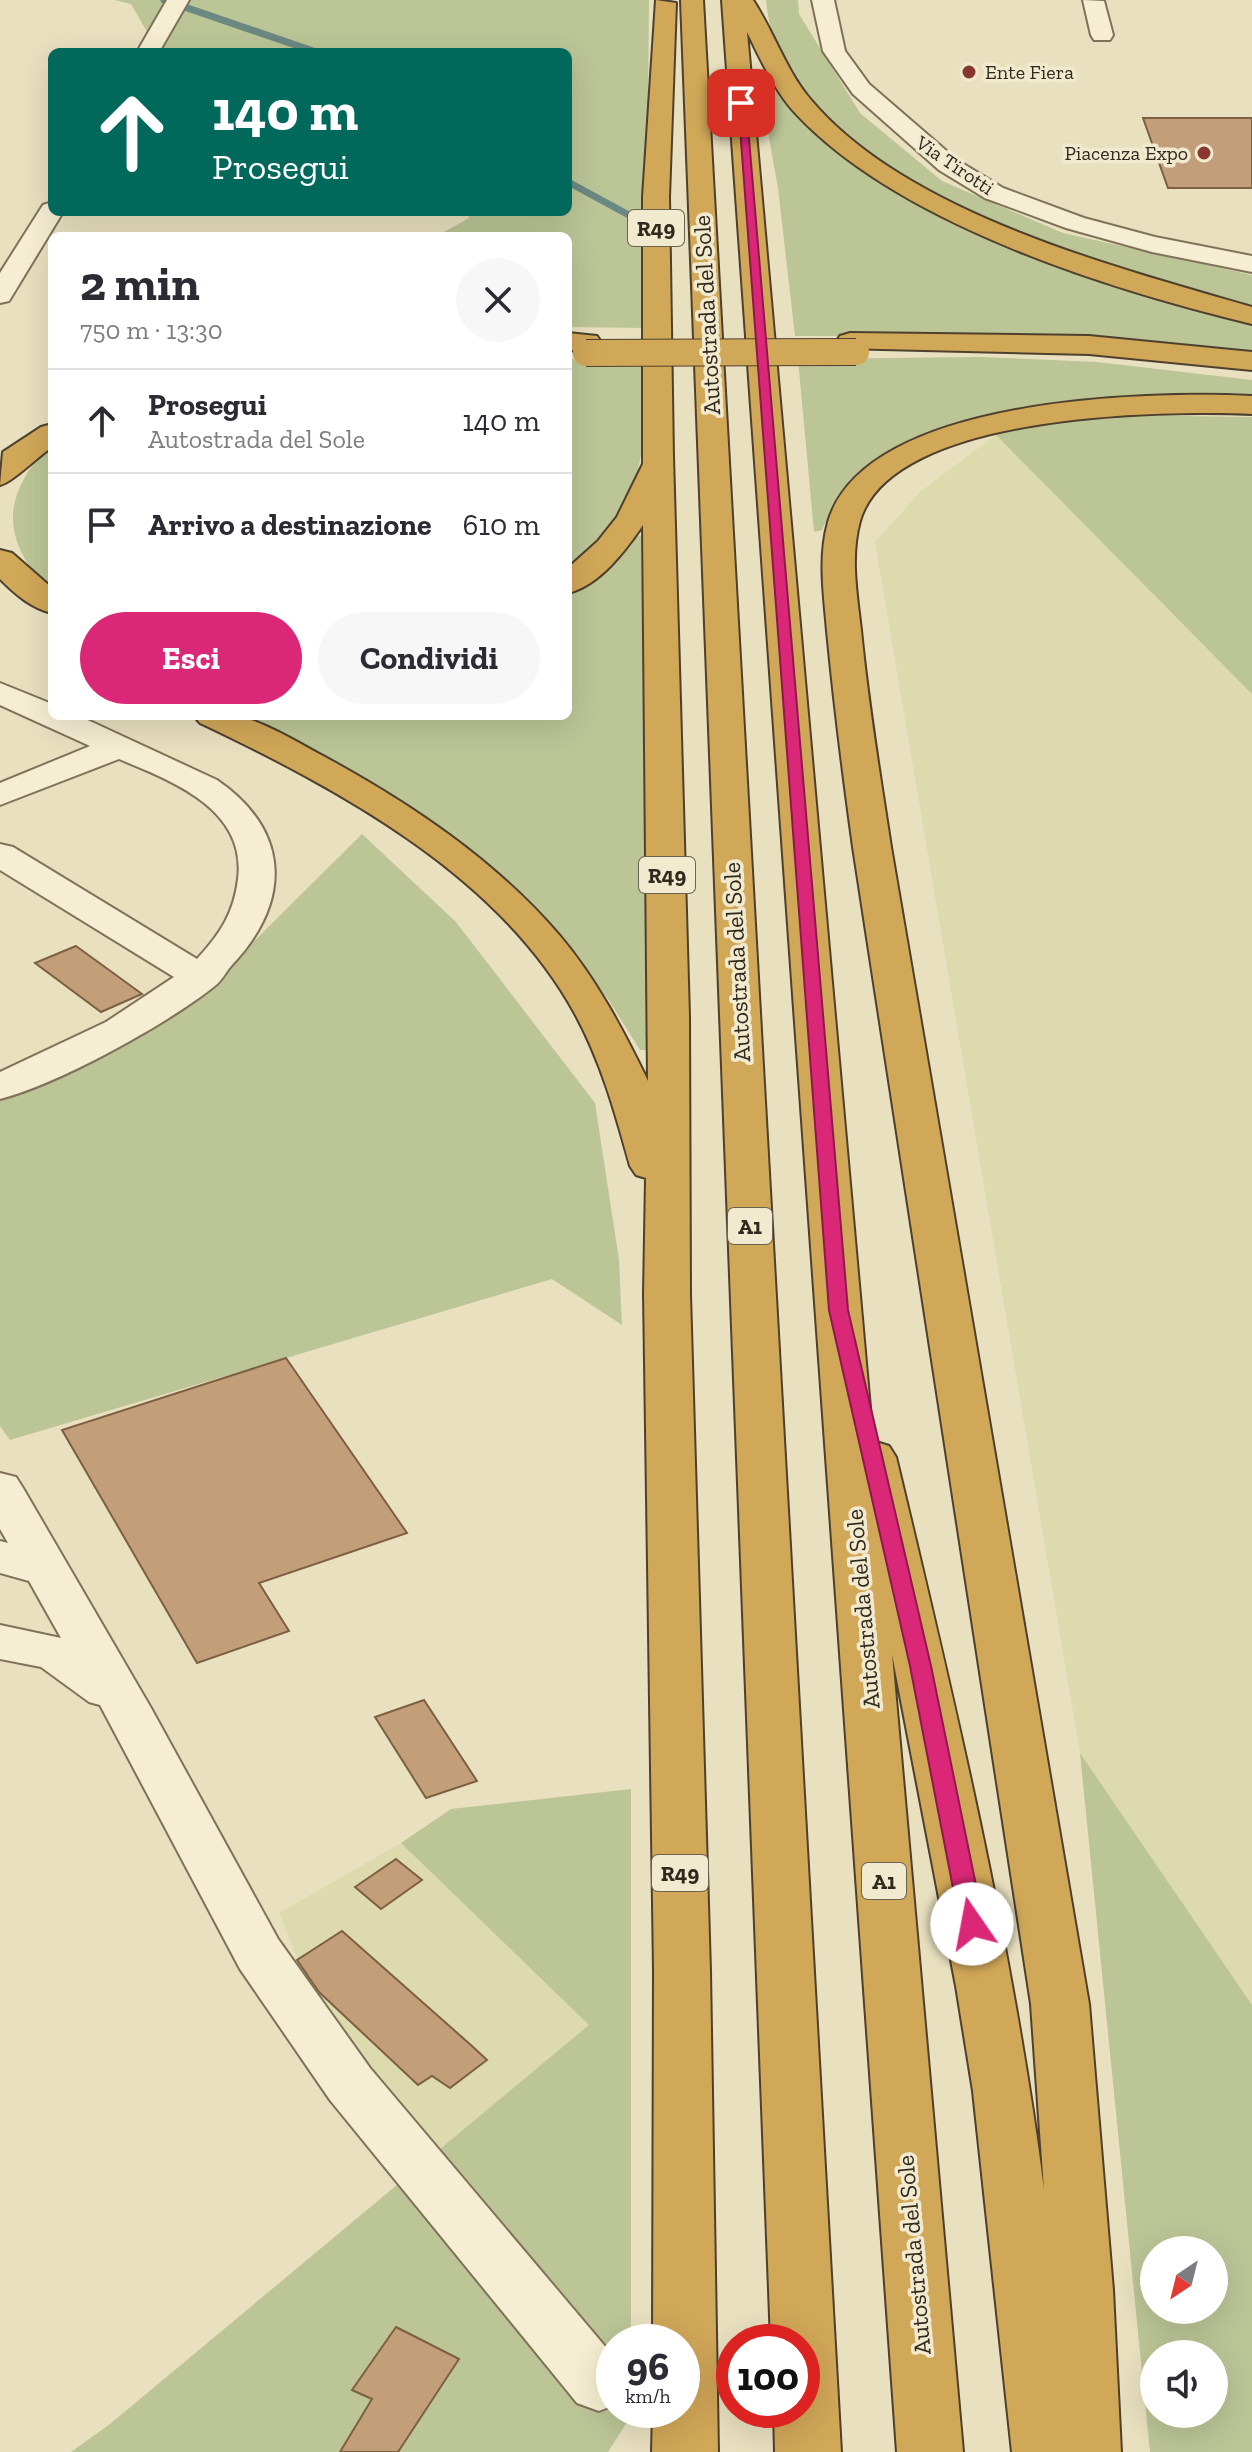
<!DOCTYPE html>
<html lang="it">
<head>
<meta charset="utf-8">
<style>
	:root { --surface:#fff; --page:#f7f7f7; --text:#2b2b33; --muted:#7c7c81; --line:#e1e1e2; --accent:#db2777 }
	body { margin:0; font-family:"Zilla Slab",serif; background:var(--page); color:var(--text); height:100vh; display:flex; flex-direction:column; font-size:30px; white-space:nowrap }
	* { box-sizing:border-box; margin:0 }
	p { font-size:26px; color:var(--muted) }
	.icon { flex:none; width:44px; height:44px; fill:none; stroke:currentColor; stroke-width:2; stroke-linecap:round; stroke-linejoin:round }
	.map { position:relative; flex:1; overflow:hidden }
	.panel { position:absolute; left:48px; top:232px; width:524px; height:488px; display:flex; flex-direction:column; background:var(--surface); border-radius:12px; box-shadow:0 8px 32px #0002 }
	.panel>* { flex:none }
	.guide { position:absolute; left:48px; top:48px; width:524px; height:168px; border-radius:12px; box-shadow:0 8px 32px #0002; background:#00695c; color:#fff; overflow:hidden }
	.needle { width:52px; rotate:215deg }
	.fabs { position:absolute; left:1140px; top:2236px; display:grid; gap:16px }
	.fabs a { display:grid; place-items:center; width:88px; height:88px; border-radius:50%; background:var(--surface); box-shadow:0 8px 32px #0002; font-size:40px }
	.speed { position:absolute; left:596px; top:2324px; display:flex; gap:16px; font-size:40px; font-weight:700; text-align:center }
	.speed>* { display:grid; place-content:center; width:104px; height:104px; border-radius:50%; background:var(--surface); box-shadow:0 8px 32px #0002; line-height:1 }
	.speed small { font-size:20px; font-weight:400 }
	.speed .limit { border:12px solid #d22; background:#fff; color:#111 }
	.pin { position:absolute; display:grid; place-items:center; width:68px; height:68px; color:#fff; margin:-34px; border-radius:16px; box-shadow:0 4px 12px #0006 }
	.me { position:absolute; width:88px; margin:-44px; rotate:348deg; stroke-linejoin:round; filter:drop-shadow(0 0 6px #0008) }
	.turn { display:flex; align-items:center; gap:28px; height:168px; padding:0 32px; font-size:36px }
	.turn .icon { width:104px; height:104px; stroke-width:2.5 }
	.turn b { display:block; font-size:56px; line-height:68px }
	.round { display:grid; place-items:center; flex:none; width:84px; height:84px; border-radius:42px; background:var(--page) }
	.summary { display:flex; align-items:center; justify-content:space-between; height:136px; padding:0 32px }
	h1 { font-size:48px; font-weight:800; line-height:60px }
	.button { display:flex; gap:16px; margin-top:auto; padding:16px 32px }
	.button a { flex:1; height:92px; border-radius:48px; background:var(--accent); color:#fff; font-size:32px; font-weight:800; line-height:92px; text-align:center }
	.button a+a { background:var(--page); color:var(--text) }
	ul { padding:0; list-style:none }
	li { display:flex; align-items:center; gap:24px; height:104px; padding:0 32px; border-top:2px solid var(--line) }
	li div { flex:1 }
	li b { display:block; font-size:30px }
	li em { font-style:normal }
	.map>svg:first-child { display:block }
	.farmland { fill:#dddaae }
	.green { fill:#bbc596; fill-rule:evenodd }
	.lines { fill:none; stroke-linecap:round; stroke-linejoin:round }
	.stream { stroke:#6b8883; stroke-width:7 }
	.building { fill:#c39f79; stroke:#7d5f42; stroke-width:2 }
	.minor-casing { stroke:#80725a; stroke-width:4 }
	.highway-casing { stroke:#4e402e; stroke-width:4 }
	.minor { fill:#f5eed2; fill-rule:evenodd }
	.highway { fill:#d1a758; fill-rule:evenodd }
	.highway-bridge-casing { stroke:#4e402e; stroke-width:28; stroke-linecap:butt }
	.highway-bridge { stroke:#d1a758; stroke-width:26 }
	.route { fill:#db2777; stroke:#8e194d; stroke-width:2 }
	.poi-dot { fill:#893830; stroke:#f1eacf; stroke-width:3 }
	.labels { text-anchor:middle; stroke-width:7; stroke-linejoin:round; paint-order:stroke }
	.far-poi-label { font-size:20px; fill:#31291d; stroke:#f1eacf; text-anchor:start }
	.far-street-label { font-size:20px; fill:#31291d; stroke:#f1eacf }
	.shield { fill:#f1eacf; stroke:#6b6352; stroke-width:2 }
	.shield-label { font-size:22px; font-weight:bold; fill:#31291d }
	.street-label { font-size:24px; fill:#31291d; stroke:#f1eacf }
</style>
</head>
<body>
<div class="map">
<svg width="1252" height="2452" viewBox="0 0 1252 2452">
	<rect width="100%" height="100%" fill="#e9e0c0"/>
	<path class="farmland" d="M996,435L1252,694V2005L1080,1753L875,542L921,491Z
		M401,1843L590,2025L423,2164L349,2085L279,1913Z"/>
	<path class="green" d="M115,0H649L646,328L568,327V236H437L469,218L468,212H568V52H201L156,47L131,4Z
		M766,0H798L799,14L860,113L942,181L1063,233L1252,275V311C1110,268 926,221 821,111C811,102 799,92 792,80C776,56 769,28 766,0Z
		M766,82L833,148L878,177L1160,298L1252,325V356L932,336H795L778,188L760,88Z
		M980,357L1097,362L1252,380V400L1043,407L853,482L833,506L822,530L814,532L798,359Z
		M568,359L645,360C644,423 649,480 609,533C598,548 581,560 568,572Z
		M1112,415L1252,417V694L996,435L1039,424Z
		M52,441V595C0,537 0,499 52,441Z
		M634,535L645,536L646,1050H640L608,999L549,928L227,716H568V592Z
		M362,834L456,922L595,1103L619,1260L622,1325L552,1279L10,1440L0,1426V1085L214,981Z
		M1080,1753L1252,2005V2452H1150ZM1154,2250H1214V2310H1154ZM1154,2354H1214V2414H1154Z
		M631,1789V2342H614V2410H631V2416L608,2452H71L110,2424L589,2025L401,1843L451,1809Z"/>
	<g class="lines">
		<path class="stream" d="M164,0L316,52
			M568,182L627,214"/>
	</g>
	<path class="building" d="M1143,118H1252V188H1168Z
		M76,946L142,994L101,1012L35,963Z
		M286,1358L407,1533L259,1583L289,1631L197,1663L62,1430Z
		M424,1700L477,1781L426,1798L375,1717Z
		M396,1859L422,1880L381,1909L355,1887Z
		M342,1931L472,2046L487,2060L450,2088L432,2076L418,2085L319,1992L297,1960Z
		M396,2327L459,2359L398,2452H340L372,2399L352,2390Z"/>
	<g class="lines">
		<defs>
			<path id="minor" d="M167,0H189L159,52H137Z
				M812,0H834L845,51L869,84L957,160L1003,188L1084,218L1155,237L1252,256V272L1152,252L1066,228L985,198L939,170L853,94L823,51Z
				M1083,0L1104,1L1113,35L1110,40H1094L1091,35Z
				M52,202V212H63L9,301L0,303V273L43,205Z
				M0,683L52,704V716H79L217,780C292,832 291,903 231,966C226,972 222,980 216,985C169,1023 59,1084 0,1099V1072L106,1022L174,977L0,870V844L13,847L197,959C220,934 234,913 238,879C247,809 172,781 119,759L0,805V783L90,746L0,705Z
				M0,1473L16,1477L23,1488L151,1708L278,1939L370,2068L614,2357V2405L599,2411L577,2403L330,2100L240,1969L100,1705L89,1702L41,1667L0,1659V1625L61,1638L29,1581L0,1573V1541L8,1543L0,1529Z"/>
			<path id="highway" d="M656,0L676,3L669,197L673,456L689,1016L690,1294L710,1971L718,2452H652L653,2410H682V2342H653L654,1971L644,1294L646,1178L636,1175L630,1166C615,1112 601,1061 574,1012C498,874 337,788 200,723L194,716C209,716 229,713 243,717C271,726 299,743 325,757C411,804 495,860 560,936C597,980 623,1030 648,1081L643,525C625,551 600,585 568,593V568L598,541L617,517L643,464V197Z
				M681,0H703L841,2452H775L774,2410H802V2342H771Z
				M722,0H753C774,32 786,71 811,100C906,213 1114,267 1252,307V324C1108,289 900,224 797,115C775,92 761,60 747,32L873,1441L889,1446L896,1457C954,1699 1012,1942 1044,2189L1031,2004L853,847C843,775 834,703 827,631C824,595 818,558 828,522C865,397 1147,391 1252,396V414C1162,410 891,413 860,521C850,557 857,594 861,630C868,703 880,775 891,847L1089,2004L1113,2290L1121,2452H1012L973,2091L956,1986L892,1654L963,2452H897Z
				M568,333L597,336L601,342L597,348L568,351Z
				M850,333L1089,336L1252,352V370L1089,354L840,348L836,342L840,336Z
				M52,424V447C37,457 13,482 0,485L3,452L41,427Z
				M0,550L12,553L52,588V613C31,608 15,594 0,579Z"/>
		</defs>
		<use href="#minor" class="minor-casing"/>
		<use href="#highway" class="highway-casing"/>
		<use href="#minor" class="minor"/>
		<use href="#highway" class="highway"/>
		<defs>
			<path id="highway-bridge" d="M586,353L856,352"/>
		</defs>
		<use href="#highway-bridge" class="highway-bridge-casing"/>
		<use href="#highway-bridge" class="highway-bridge"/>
	</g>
	<path class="route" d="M738,101L746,103L848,1310L931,1666L984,1924L980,1930H964L960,1924L910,1666L829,1310Z"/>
	<g class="poi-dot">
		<circle cx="969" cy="72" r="8"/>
		<circle cx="1204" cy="153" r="8"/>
	</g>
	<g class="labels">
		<g class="far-poi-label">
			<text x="985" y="79">Ente Fiera</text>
			<text x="1188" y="160" text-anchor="end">Piacenza Expo</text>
		</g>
		<g class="far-street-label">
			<text transform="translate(955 165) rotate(34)" y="7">Via Tirotti</text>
		</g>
		<g class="shield">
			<rect x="628" y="210" width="56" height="36" rx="6"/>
			<rect x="639" y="857" width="56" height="36" rx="6"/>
			<rect x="728" y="1208" width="44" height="36" rx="6"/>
			<rect x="652" y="1855" width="56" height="36" rx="6"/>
			<rect x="862" y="1863" width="44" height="36" rx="6"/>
		</g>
		<g class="shield-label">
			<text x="656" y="236">R49</text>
			<text x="667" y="883">R49</text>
			<text x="750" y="1234">A1</text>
			<text x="680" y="1881">R49</text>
			<text x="884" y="1889">A1</text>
		</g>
		<g class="street-label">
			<text transform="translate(707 315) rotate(-93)" y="8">Autostrada del Sole</text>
			<text transform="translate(737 962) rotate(-93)" y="8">Autostrada del Sole</text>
			<text transform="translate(863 1609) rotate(-95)" y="8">Autostrada del Sole</text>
			<text transform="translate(914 2255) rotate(-95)" y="8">Autostrada del Sole</text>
		</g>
	</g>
</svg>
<div class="fabs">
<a><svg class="needle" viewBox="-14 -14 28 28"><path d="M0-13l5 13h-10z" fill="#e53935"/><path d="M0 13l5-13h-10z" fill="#7c7c81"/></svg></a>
<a><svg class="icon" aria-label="sound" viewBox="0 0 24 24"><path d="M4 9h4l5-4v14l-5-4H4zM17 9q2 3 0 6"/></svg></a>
</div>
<div class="speed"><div>96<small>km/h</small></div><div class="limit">100</div></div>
<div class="pin" style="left:741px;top:103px;background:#d93025"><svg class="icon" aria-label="arrive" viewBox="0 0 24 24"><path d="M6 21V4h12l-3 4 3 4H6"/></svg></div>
<svg class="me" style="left:972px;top:1924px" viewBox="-20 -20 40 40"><circle r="19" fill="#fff"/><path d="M0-13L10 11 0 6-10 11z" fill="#db2777"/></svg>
<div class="guide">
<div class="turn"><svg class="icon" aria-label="ahead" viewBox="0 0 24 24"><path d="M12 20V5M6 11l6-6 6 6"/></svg><div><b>140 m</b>Prosegui</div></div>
</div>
<section class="panel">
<div class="summary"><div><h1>2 min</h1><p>750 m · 13:30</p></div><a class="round"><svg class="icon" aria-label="close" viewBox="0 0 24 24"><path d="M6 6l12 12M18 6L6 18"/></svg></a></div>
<ul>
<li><svg class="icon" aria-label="ahead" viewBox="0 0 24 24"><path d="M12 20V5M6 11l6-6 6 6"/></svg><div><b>Prosegui</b><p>Autostrada del Sole</p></div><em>140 m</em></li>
<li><svg class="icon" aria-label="arrive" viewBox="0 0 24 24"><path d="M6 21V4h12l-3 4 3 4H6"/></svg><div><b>Arrivo a destinazione</b></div><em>610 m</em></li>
</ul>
<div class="button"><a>Esci</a><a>Condividi</a></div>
</section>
</div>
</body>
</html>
